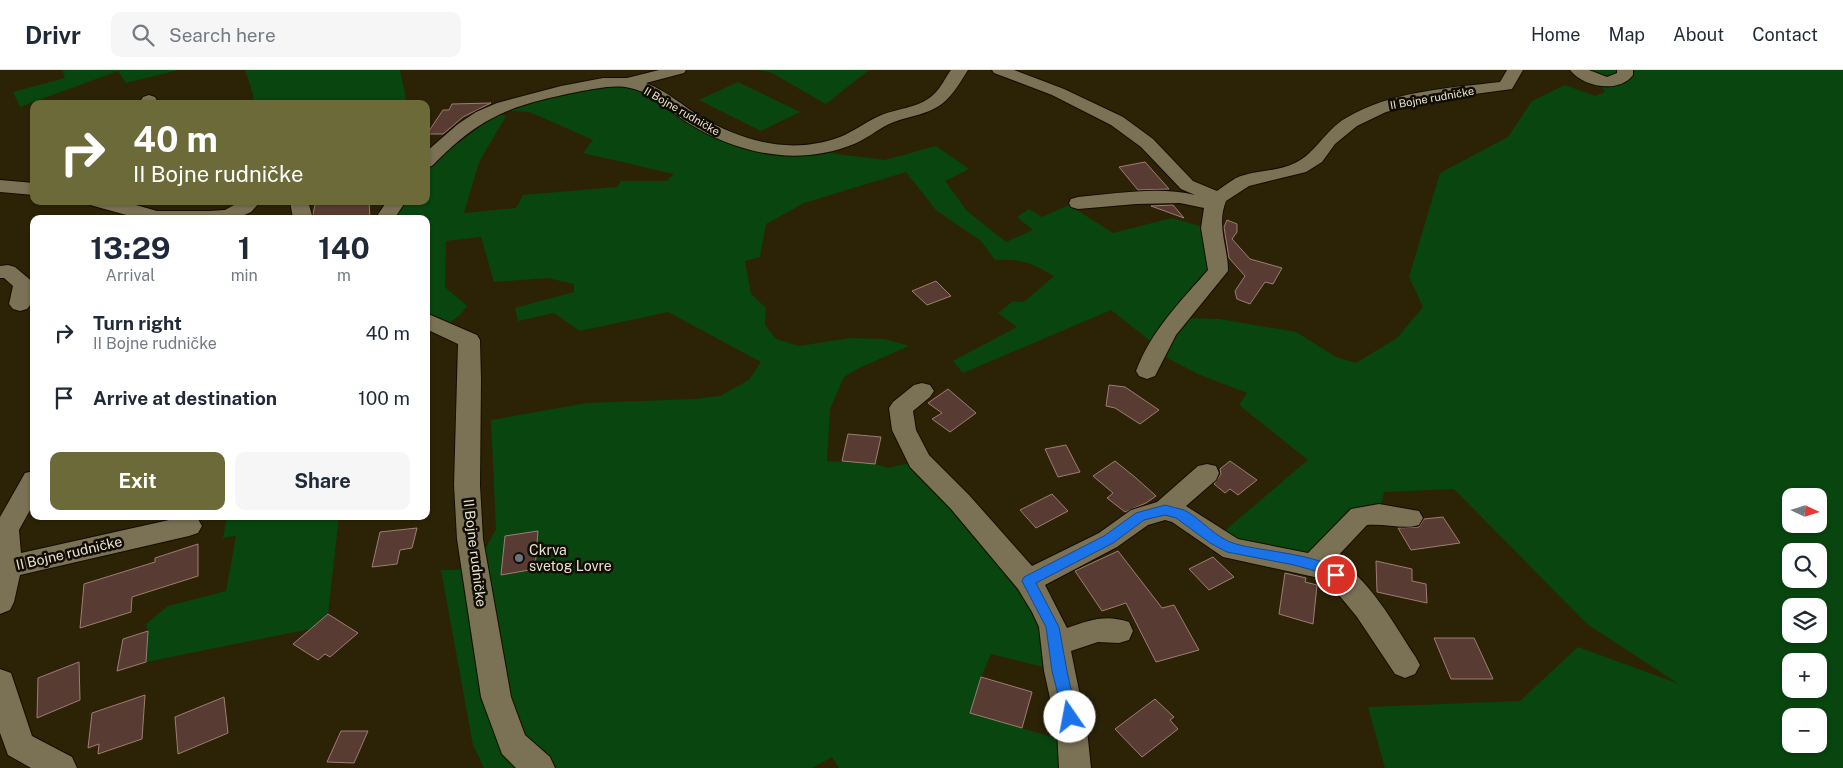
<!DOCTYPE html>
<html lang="en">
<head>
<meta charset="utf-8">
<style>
	:root { --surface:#fff; --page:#f6f6f7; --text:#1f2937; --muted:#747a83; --line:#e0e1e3; --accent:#6b6a38 }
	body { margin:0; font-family:"Public Sans",sans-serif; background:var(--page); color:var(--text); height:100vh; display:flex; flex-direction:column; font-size:19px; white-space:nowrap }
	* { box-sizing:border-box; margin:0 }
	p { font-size:16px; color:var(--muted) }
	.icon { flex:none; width:28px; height:28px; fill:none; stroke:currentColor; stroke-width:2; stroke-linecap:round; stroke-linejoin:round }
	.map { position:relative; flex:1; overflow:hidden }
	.panel { position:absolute; left:30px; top:145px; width:400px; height:305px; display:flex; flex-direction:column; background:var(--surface); border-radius:10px; box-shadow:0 1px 4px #0004 }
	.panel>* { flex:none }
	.guide { position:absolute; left:30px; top:30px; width:400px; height:105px; border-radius:10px; box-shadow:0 1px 4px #0004; background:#6b6a38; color:#fff; overflow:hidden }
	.needle { width:32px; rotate:94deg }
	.controls { position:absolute; left:1782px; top:418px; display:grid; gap:10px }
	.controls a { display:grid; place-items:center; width:45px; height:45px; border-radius:10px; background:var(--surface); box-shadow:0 1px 4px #0004; font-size:25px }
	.pin { position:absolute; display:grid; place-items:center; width:42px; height:42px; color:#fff; margin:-21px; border:2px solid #fff; border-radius:50%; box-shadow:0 1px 5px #0007 }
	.me { position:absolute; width:55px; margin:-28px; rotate:348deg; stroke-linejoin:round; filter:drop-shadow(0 0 4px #0008) }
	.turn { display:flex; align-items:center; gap:18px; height:105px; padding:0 20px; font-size:22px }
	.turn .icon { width:65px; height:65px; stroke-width:2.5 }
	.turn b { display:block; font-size:35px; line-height:42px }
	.eta { display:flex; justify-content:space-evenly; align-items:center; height:85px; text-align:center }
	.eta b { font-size:30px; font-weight:700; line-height:35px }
	.action { display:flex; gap:10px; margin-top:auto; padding:10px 20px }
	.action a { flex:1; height:58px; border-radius:10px; background:var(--accent); color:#fff; font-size:20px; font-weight:700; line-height:58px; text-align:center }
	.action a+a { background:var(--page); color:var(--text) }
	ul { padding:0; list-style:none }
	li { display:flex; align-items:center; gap:15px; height:65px; padding:0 20px }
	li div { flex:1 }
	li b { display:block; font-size:19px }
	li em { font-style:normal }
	header { display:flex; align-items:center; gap:30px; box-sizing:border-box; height:70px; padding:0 25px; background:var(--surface); border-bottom:1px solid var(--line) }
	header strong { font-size:24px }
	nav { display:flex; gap:28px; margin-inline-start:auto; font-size:18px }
	.search { width:350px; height:45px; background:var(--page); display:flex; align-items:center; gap:12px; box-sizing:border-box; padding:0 18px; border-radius:10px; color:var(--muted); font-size:19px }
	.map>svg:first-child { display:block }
	.green { fill:#09450f; fill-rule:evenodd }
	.building { fill:#583b33; stroke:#9e7d73 }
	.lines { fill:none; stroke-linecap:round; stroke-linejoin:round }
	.minor-casing { stroke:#140c00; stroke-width:2 }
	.minor { fill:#7b7154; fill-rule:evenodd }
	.route { fill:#1a73e8; stroke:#114b97 }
	.worship-dot { fill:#6b7280; stroke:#110d03; stroke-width:2 }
	.labels { text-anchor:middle; stroke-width:5; stroke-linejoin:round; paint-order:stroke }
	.far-street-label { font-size:11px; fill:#e8e3d3; stroke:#110d03 }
	.poi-label { font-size:14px; fill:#e8e3d3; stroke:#110d03; text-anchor:start }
	.street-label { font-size:14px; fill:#e8e3d3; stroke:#110d03 }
</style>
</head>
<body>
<header>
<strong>Drivr</strong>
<div class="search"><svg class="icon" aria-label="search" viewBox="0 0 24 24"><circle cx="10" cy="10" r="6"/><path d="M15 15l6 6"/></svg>Search here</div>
<nav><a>Home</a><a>Map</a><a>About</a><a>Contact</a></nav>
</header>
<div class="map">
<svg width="1843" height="698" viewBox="0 0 1843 698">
	<rect width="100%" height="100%" fill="#2c2307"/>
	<path class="green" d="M62,0H179L126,13L118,1L20,37L13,22L65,8Z
		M245,0H400L407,34H254L253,24Z
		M756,0H869L826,34L770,2Z
		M1589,0H1843V698H1385L1368,637L1520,631L1578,577L1679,614L1587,554L1454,419L1384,422L1379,444L1313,495L1215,469L1308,390L1239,335L1247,323L1198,304L1154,281L1157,276L1111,240L963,303L953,291L1017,257L998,243L1013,231L1024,232L1054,206C1030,192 1023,189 995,190L981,171L936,140L906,102L804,133L766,154L760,187L745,191L751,224L766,238L765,255L776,269L799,276L850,268L885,269L909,276L859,298L844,307L830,339L827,391L875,394L888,398L919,391L1028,511L1059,601L991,584L981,607L970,643L1059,669L1069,698H839L832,687L812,698H484L473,675L441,500H474L496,459L491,350L587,333L695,329L720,326L749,310L761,292L668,242L580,261L554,243L518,251L515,238L574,222V214L548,208L494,212L481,167L446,171L445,217L467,236L461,244L441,260L426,256V149H379L392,131H426V88L436,79L446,82L497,44L506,46L479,92L464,143L516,138L523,125L617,117L621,111H667L674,104L583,83L593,70L530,42L492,40L528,29L630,12L725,66L805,80L885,90L936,76L969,99L945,111L967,141L1006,172L1033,160L1017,147L1029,139L1042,147L1069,135L1113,163L1172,148L1210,159L1219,192L1177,248L1219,249L1296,262L1336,287L1356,293L1397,268L1423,237L1409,207L1440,103L1508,67L1532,31L1565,15L1595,26L1605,22ZM1791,426H1819V454H1791ZM1791,481H1819V509H1791ZM1791,536H1819V564H1791ZM1791,591H1819V619H1791ZM1791,646H1819V674H1791Z
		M738,12L800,42L761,61L699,30Z
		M227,446H339L328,544L310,559L146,592L148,561L146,554L168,536L226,521L236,466L223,468Z"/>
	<path class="building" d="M491,33L463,47L443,64H427L443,40H449L452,34Z
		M1145,92L1169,119L1138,120L1119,97Z
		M316,131H369L370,149H315L313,144Z
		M1173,135L1184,148L1151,136Z
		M1227,150L1237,154V162L1232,169L1250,189L1282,198L1273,214L1265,212L1250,234L1237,229L1235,221L1245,206L1229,188L1224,157Z
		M936,211L951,226L927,235L912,221Z
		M1109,315L1125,317L1159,340L1140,354L1115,338L1106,336Z
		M948,319L976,343L950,362L932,349L942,343L928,333Z
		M848,364L881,367L875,394L842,391Z
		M1066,375L1080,402L1058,407L1045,379Z
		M1115,391L1136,408L1156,426L1146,433L1125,442L1107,428L1113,423L1093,406Z
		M1230,391L1257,410L1238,425L1230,419L1225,423L1214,414L1221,404L1220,399Z
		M1052,424L1068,441L1036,458L1020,440Z
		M1443,447L1460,473L1411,480L1398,458L1419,457L1424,449Z
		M417,458L412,478L400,480L397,494L372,497L380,462Z
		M538,461L535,499L501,505L505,466Z
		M198,474V506L132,527L131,542L80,558L84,514L155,492V488Z
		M1118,481L1162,538L1174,535L1199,580L1156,592L1126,533L1102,541L1075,501Z
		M1213,487L1234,507L1209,520L1189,499Z
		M1376,491L1412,499V511L1426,514L1427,533L1377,522Z
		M1285,503L1306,508L1305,512L1317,515L1313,554L1279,544Z
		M328,544L358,563L330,587L325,584L318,590L293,574Z
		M148,561L146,592L117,601L123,569Z
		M1434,568H1474L1493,609H1451Z
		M79,592L80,630L37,648L38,608Z
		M981,607L1032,622L1022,658L970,643Z
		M145,625L142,669L98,684L99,674L88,678L92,643Z
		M224,627L228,663L178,684L175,647Z
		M1155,629L1174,647L1170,650L1178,659L1142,687L1115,659Z
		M341,661H368L354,693L327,692Z"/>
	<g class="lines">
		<defs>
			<path id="minor" d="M659,0H686L684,3L646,13C667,21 683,36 701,47C744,72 792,85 840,67C853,62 864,53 877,47C895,38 918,39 933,25C941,18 945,8 951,0H968C961,11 953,25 943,33C927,46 905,46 887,55C876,61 866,69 854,74C798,97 738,84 688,53C670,42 652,22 630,18C614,14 594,19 577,22C512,35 480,46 432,96L426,97L427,81L458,54L476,42L497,33L561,16L603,8H627Z
				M992,0H1014L1064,19L1123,47L1153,69L1193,111L1217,121C1223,117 1229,112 1236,108C1254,100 1277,102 1295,93C1316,83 1325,60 1346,48C1391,21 1449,18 1500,12L1507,0H1523L1512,19L1445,28L1386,42L1357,56L1335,74L1322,92L1306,102L1249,116L1226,131C1216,156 1228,176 1228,201L1176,265L1155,306L1147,309L1139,306L1136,301C1151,261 1180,232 1208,200L1201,158L1204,138L1180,133L1136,134L1078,139L1071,137L1069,133L1071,129L1078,127C1116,124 1158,116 1195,125L1181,119L1141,77L1111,55L1052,25L994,3Z
				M1570,0H1589L1607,7L1617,3V0H1633V5C1619,24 1583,17 1570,0Z
				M149,25L155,27L159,34H143L141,30L143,27Z
				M0,110L34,113V125L0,122Z
				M88,131H122L157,141H209L225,140L241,131H261L251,142L236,149H141L90,135Z
				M290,131H308L313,149H293Z
				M387,131H406L394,149H375Z
				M8,195L15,197L34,213L31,234L27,239L20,241L13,239L9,234L13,216L4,208H0V196Z
				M426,243L477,265L480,270L481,310L480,415L483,469L511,627L525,665L550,687L555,698H516L502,684L481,627L457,469L454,415L458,274L426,259Z
				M922,313L930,315L934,321L930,327L913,341L916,360L929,385L969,425L1032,496L1099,463L1131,440L1157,432L1198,396L1207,394L1216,396L1219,403L1216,410L1186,436L1238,469L1308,483L1351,439L1379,434L1419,441L1423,448L1419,455C1403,460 1385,453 1367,455L1334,490C1368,505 1395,556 1415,586L1420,595L1415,604L1405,608L1395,604L1357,547L1334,519L1319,508L1223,487L1172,452L1165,450L1148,455L1117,477L1045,515L1067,558C1090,550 1105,544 1129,552L1133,561L1129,570L1119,573L1098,572L1071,581L1087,660L1091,698H1059L1057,660L1044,601L1039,557L1032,542L1018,519L951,439L910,397L892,360L889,338L893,332L914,315Z
				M34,401V433L19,460L21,483L187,446L198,449L202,456L198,463L189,466L20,505L14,532L10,540L0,544V447L25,403Z
				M0,599L11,603L32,666L72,687L77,698H31L8,685L0,663Z"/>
		</defs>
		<use href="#minor" class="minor-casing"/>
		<use href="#minor" class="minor"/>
	</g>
	<path class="route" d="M1165,435C1171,437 1178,438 1184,440C1202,449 1216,469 1236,474C1258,481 1332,485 1342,505L1340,509L1336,510L1323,503L1294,495L1227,482L1210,473L1176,448L1165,445L1144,450L1113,473L1036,513L1059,557L1067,601L1077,647L1075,652L1070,654L1065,652L1052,601L1046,557L1022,511L1024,507L1104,466L1136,443Z"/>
	<circle class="worship-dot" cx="519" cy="488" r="5"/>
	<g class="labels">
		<g class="far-street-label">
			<text transform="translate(1432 28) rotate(-10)" y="4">II Bojne rudničke</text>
			<text transform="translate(682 41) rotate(30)" y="4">II Bojne rudničke</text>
		</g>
		<g class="poi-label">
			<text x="529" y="485">Ckrva<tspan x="529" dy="16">svetog Lovre</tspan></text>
		</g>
		<g class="street-label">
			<text transform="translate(69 483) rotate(-13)" y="5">II Bojne rudničke</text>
			<text transform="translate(475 483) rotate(83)" y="5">II Bojne rudničke</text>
		</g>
	</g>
</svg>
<div class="controls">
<a><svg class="needle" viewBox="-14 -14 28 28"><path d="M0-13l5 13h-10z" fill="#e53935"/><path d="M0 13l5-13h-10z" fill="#747a83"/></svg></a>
<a><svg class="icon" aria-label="search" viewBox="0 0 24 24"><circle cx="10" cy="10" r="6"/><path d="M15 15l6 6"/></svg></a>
<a><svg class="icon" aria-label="layers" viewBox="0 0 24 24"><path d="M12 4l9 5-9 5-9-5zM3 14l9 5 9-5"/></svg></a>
<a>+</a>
<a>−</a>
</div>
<div class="pin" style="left:1336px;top:505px;background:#d93025"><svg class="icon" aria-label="arrive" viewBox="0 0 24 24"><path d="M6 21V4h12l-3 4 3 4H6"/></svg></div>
<svg class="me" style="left:1070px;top:647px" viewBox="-20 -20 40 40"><circle r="19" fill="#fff"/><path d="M0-13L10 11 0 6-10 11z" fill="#1a73e8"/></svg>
<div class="guide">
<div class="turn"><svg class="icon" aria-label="right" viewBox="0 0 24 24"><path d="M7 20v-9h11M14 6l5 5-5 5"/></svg><div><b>40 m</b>II Bojne rudničke</div></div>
</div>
<section class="panel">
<div class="eta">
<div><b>13:29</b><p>Arrival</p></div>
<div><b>1</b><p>min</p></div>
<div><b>140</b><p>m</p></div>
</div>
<ul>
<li><svg class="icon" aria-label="right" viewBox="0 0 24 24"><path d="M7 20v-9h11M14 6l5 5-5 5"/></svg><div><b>Turn right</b><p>II Bojne rudničke</p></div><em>40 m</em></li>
<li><svg class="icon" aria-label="arrive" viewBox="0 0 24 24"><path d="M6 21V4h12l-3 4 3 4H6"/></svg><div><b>Arrive at destination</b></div><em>100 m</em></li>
</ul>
<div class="action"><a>Exit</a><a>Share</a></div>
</section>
</div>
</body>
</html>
